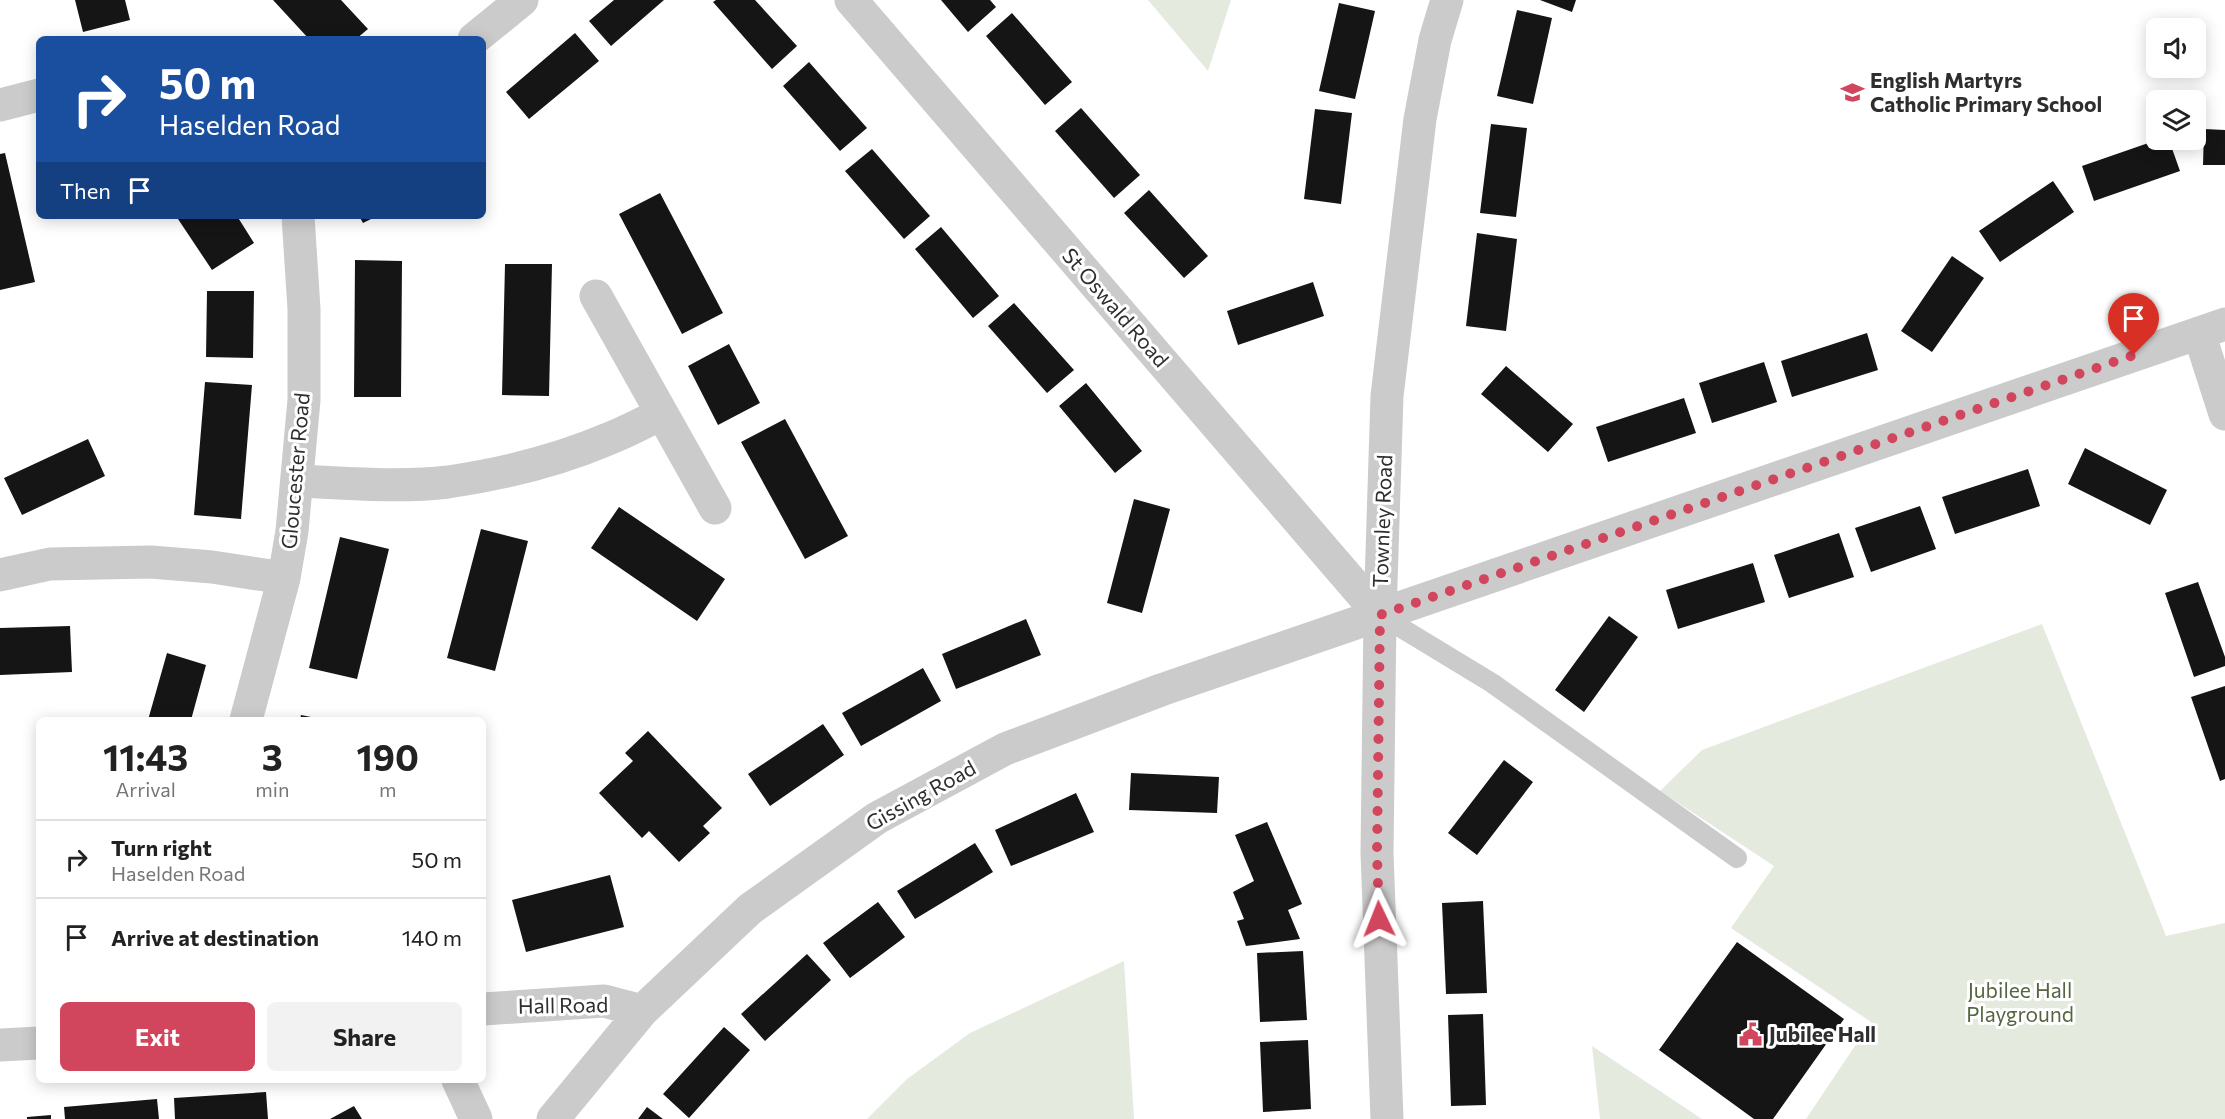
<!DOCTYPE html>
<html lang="en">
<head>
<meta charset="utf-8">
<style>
	:root { --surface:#fff; --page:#f2f2f2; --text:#222; --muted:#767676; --line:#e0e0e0; --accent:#d1455d }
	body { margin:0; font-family:Commissioner,sans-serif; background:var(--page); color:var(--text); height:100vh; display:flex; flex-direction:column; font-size:22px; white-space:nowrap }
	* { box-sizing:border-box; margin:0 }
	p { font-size:20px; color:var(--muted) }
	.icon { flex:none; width:33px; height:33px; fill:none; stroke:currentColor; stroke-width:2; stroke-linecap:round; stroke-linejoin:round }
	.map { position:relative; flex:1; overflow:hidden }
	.sheet { position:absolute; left:36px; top:717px; width:450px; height:366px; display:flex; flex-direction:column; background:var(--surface); border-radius:9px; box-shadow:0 3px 15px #0003 }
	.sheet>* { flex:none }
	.hud { position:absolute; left:36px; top:36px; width:450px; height:183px; border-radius:9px; box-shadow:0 3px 15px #0003; background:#1a4fa0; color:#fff; overflow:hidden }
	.buttons { position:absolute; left:2146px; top:18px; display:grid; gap:12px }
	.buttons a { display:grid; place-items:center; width:60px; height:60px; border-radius:9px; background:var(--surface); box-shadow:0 3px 15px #0003; font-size:30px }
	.pin { position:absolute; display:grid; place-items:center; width:51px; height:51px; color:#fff; margin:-62px -26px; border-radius:50% 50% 50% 0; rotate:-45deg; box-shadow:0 0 6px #0007 }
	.pin .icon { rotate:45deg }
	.me { position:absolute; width:66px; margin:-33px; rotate:358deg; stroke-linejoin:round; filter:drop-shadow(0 0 4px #0008) }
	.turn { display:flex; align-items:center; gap:21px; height:126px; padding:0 24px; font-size:27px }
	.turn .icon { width:78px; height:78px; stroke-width:2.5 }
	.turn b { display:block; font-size:42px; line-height:51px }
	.then { display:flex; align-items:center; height:57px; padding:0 24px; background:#0003; gap:12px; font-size:22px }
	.eta { display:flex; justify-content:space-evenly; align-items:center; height:102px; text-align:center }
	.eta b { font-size:36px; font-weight:700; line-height:42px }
	.button { display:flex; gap:12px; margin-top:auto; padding:12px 24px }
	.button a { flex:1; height:69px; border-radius:9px; background:var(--accent); color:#fff; font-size:24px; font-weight:700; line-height:69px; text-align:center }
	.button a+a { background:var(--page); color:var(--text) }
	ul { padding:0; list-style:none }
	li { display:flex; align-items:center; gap:18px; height:78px; padding:0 24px; border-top:2px solid var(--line) }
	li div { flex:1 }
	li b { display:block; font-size:22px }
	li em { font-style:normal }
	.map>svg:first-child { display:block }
	.green { fill:#e5eade }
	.building { fill:#151515 }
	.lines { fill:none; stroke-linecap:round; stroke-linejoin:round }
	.service { stroke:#cbcbcb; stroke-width:20 }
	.minor { stroke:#cbcbcb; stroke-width:33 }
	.route { stroke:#d1455d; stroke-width:10; stroke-dasharray:0 18 }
	.labels { text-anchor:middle; stroke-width:6; stroke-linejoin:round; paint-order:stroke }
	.poi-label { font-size:21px; font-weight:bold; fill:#2e2e2e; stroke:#fff; text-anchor:start }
	.street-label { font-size:21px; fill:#2e2e2e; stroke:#fff }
	.park-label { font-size:21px; fill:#556541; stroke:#fff }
</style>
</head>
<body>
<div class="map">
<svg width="2225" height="1119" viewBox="0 0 2225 1119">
	<rect width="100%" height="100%" fill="#fff"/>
	<path class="green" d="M1148,0H1231L1208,71Z
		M2042,624L2166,936L2225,923V1119H1806L1871,1022L1731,928L1774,866L1660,791L1702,750Z
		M1124,961L1134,1119H867L907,1079L970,1033Z
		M1592,1046L1702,1119H1600Z"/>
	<path class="building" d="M75,0H125L130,20L83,32Z
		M273,0H341L368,29L356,39H309Z
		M614,0H664L611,46L589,21Z
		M716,0H755L797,46L772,69L713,2Z
		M941,0H990L996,7L968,32Z
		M1540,0H1576L1572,12Z
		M1339,3L1375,11L1355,99L1319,91Z
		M1517,10L1552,18L1533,104L1497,96Z
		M1012,13L1072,82L1045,105L986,36Z
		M575,33L599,61L529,119L506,92Z
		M809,62L867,128L840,151L783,86Z
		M1081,108L1140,175L1114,198L1055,131Z
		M1315,109L1352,113L1341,204L1304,199Z
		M1491,124L1527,128L1516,217L1480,213Z
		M2204,129L2225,130V165H2203Z
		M2157,140H2169L2180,171L2094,201L2082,166Z
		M872,149L930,216L904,239L845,171Z
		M5,153L35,282L0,290V154Z
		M2053,181L2074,212L2000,262L1979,231Z
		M1149,190L1208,256L1184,278L1124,213Z
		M660,193L723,313L682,334L619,214Z
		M176,216H237L254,243L212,270Z
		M359,216H377L363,223Z
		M941,227L999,296L973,318L915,249Z
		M1477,233L1517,239L1506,331L1466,326Z
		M1952,256L1984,278L1932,352L1901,331Z
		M355,260L402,261L401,397H354Z
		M505,264H552L549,396L502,395Z
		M1313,282L1324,316L1238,345L1227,311Z
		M207,291H254L253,358L206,357Z
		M1014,303L1074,370L1047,393L988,326Z
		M1867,333L1878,370L1792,397L1781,361Z
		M729,344L760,403L718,425L688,366Z
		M1764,362L1777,402L1712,423L1699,383Z
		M1506,366L1573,424L1548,452L1481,394Z
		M205,382L252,385L241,519L194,515Z
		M1086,383L1142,451L1115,473L1059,406Z
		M1684,398L1696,433L1608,462L1596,427Z
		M785,419L848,536L805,559L741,442Z
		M88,439L105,476L22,515L4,478Z
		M2085,448L2167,490L2150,525L2068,484Z
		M2028,469L2040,506L1955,534L1942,497Z
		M1134,499L1170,509L1142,613L1107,603Z
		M1920,506L1936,549L1871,572L1855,528Z
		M619,507L725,579L697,621L591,548Z
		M481,529L528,541L495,671L447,658Z
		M1839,533L1854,577L1789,598L1774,555Z
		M340,537L389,549L357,679L309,668Z
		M1753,563L1765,602L1678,629L1666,590Z
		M2198,582L2225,657V666L2194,677L2165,593Z
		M1609,616L1638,637L1584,712L1555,690Z
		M1026,619L1041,655L956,689L942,654Z
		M70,626L72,672L0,675V628Z
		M167,653L206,665L191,720H148Z
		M923,668L941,701L861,746L842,713Z
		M2225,686V779L2220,781L2191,697Z
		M301,715L321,719L320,720H300Z
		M823,724L844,755L770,806L748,774Z
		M648,731L722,808L703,826L710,833L679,862L649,831L642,838L599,793L633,761L625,753Z
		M1504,760L1533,782L1477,855L1448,833Z
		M1131,773L1219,777L1217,813L1129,810Z
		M1076,793L1094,832L1011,866L995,830Z
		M1267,822L1302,904L1288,910L1300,939L1246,946L1237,921L1244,919L1233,892L1254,881L1235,835Z
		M975,843L993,872L915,919L897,891Z
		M610,875L624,927L526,952L512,900Z
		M1483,901L1487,993L1446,994L1442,903Z
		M878,902L905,937L850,978L823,943Z
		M1737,942L1844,1019L1773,1119H1754L1659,1050Z
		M1303,951L1307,1020L1260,1022L1257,953Z
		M807,954L831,980L765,1041L741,1014Z
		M1483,1014L1486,1105L1451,1106L1448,1015Z
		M724,1027L750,1050L689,1118L663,1094Z
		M1308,1040L1311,1109L1263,1112L1260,1042Z
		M266,1092L268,1119H175L174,1098Z
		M157,1099L159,1119H65L64,1107Z
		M354,1106L362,1119H330Z
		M647,1107L663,1119H638Z
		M51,1115V1119H27V1117Z"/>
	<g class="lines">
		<path class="service" d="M1380,615L1492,683L1737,858"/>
		<path class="minor" d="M851,0L1380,615
			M474,39L522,0
			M0,105L39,95
			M596,296L715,508
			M2199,333L2225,414
			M297,481C347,483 399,488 448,482C502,474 559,460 608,439C627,432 644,422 662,414
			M0,575L50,564L151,562L212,567L284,578
			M246,720L284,578L292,531L304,400V309L298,216
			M483,1009L604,1001L642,1011
			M0,1045L39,1043
			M458,1080L476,1119
			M553,1119L642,1011L750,909L877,818L1005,749L1161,690L2225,324
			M1387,1119L1377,853L1380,615L1387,396L1420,119L1435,40L1447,0"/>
	</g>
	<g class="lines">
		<path class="route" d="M1379,919L1377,853L1380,615L2134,355"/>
	</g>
	<defs>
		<symbol id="school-bare" viewBox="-9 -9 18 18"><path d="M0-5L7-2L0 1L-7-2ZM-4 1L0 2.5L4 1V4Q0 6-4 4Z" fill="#d1455d" stroke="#fff" stroke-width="2.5" paint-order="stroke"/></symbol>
		<symbol id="civic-bare" viewBox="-9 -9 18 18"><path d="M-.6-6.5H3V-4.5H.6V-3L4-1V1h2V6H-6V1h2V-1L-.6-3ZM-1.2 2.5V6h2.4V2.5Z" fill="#d1455d" stroke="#fff" stroke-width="2.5" paint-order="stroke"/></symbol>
	</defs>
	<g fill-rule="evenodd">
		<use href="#school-bare" x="1836" y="76" width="33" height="33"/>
		<use href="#civic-bare" x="1734" y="1018" width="33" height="33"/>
	</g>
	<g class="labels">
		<g class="poi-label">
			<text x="1870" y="88">English Martyrs<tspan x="1870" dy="24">Catholic Primary School</tspan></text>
			<text x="1769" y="1042">Jubilee Hall</text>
		</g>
		<g class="street-label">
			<text transform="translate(1115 308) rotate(49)" y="7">St Oswald Road</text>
			<text transform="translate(296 471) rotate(-85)" y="7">Gloucester Road</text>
			<text transform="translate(1383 521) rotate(-88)" y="7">Townley Road</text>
			<text transform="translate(921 796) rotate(-29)" y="7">Gissing Road</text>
			<text transform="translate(563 1006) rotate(-1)" y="7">Hall Road</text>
		</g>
		<g class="park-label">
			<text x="2020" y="998">Jubilee Hall<tspan x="2020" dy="24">Playground</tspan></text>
		</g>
	</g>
</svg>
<div class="buttons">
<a><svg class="icon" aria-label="sound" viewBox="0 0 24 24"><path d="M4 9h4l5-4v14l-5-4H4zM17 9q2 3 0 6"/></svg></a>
<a><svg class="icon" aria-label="layers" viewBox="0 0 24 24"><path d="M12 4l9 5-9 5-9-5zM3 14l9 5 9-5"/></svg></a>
</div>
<div class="pin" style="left:2134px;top:355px;background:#d93025"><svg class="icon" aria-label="arrive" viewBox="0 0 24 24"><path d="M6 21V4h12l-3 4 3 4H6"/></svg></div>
<svg class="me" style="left:1379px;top:919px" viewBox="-20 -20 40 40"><path d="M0-17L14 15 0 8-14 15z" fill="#d1455d" stroke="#fff" stroke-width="4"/></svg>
<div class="hud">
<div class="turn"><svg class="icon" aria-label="right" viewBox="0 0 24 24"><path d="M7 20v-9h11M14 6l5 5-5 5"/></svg><div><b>50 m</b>Haselden Road</div></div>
<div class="then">Then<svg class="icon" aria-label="arrive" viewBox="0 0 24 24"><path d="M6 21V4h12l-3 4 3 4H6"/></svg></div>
</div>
<section class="sheet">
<div class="eta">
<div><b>11:43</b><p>Arrival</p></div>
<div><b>3</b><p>min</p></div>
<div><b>190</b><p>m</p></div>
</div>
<ul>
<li><svg class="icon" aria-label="right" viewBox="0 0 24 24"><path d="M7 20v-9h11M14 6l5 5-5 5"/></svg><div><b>Turn right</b><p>Haselden Road</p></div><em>50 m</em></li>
<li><svg class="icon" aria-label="arrive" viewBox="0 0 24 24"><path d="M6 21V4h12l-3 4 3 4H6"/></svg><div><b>Arrive at destination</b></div><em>140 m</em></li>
</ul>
<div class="button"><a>Exit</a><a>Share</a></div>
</section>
</div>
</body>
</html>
